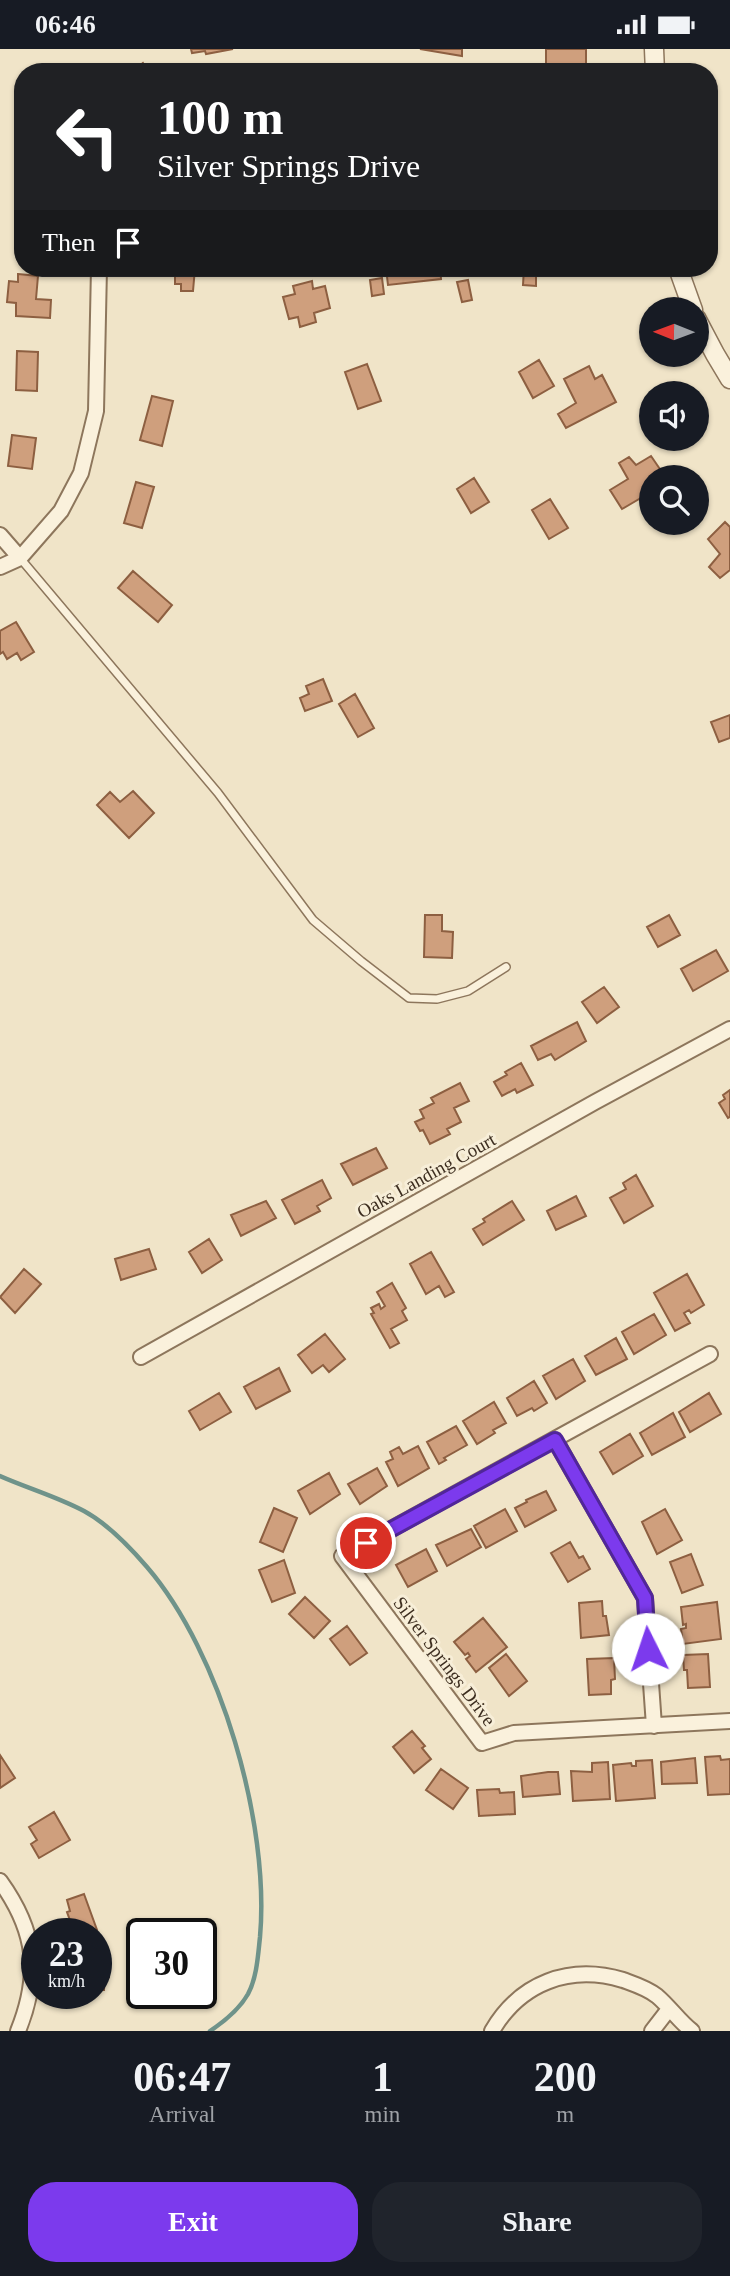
<!DOCTYPE html>
<html lang="en">
<head>
<meta charset="utf-8">
<style>
	:root { --surface:#171b24; --page:#20242c; --text:#f1f3f6; --muted:#9ea1a6; --accent:#7c3aed }
	body { margin:0; font-family:"Times New Roman",serif; background:var(--page); color:var(--text); height:100vh; display:flex; flex-direction:column; font-size:26px; white-space:nowrap }
	* { box-sizing:border-box; margin:0 }
	p { font-size:23px; color:var(--muted) }
	.icon { flex:none; width:38px; height:38px; fill:none; stroke:currentColor; stroke-width:2; stroke-linecap:round; stroke-linejoin:round }
	.map { position:relative; height:1982px; overflow:hidden }
	.details { display:flex; flex-direction:column; background:var(--surface); flex:1 }
	.details>* { flex:none }
	.hud { position:absolute; left:14px; top:14px; width:704px; height:214px; border-radius:28px; box-shadow:0 2px 5px #0004; background:#202124; color:#fff; overflow:hidden }
	.needle { width:46px; rotate:271deg }
	.buttons { position:absolute; left:639px; top:248px; display:grid; gap:14px }
	.buttons a { display:grid; place-items:center; width:70px; height:70px; border-radius:50%; background:var(--surface); box-shadow:0 2px 5px #0004; font-size:35px }
	.speed { position:absolute; left:21px; top:1869px; display:flex; gap:14px; font-size:35px; font-weight:700; text-align:center }
	.speed>* { display:grid; place-content:center; width:91px; height:91px; border-radius:50%; background:var(--surface); box-shadow:0 2px 5px #0004; line-height:1 }
	.speed small { font-size:18px; font-weight:400 }
	.speed .limit { border:4px solid #111; border-radius:10px; background:#fff; color:#111 }
	.pin { position:absolute; display:grid; place-items:center; width:60px; height:60px; color:#fff; margin:-30px; border:4px solid #fff; border-radius:50%; box-shadow:0 2px 7px #0007 }
	.me { position:absolute; width:77px; margin:-38px; rotate:356deg; stroke-linejoin:round; filter:drop-shadow(0 0 5px #0008) }
	.turn { display:flex; align-items:center; gap:24px; height:147px; padding:0 28px; font-size:32px }
	.turn .icon { width:91px; height:91px; stroke-width:2.5 }
	.turn b { display:block; font-size:49px; line-height:60px }
	.then { display:flex; align-items:center; height:66px; padding:0 28px; background:#0003; gap:14px; font-size:26px }
	.eta { display:flex; justify-content:space-evenly; align-items:center; height:119px; text-align:center }
	.eta b { font-size:42px; font-weight:700; line-height:49px }
	.cta { display:flex; gap:14px; margin-top:auto; padding:14px 28px }
	.cta a { flex:1; height:80px; border-radius:28px; background:var(--accent); color:#fff; font-size:28px; font-weight:700; line-height:80px; text-align:center }
	.cta a+a { background:var(--page); color:var(--text) }
	.status { display:flex; justify-content:space-between; align-items:center; height:49px; padding:0 35px; background:var(--surface); direction:ltr }
	.status svg { height:19px; fill:currentColor }
	.map>svg:first-child { display:block }
	.lines { fill:none; stroke-linecap:round; stroke-linejoin:round }
	.stream { stroke:#6f938a; stroke-width:4.5 }
	.building { fill:#cf9f7d; stroke:#8d5f41; stroke-width:2 }
	.service-casing { stroke:#8d765c; stroke-width:10 }
	.minor-casing { stroke:#8d765c; stroke-width:18 }
	.tertiary-casing { stroke:#8d765c; stroke-width:21 }
	.service { stroke:#faf1dc; stroke-width:7 }
	.minor { stroke:#faf1dc; stroke-width:14 }
	.tertiary { stroke:#faf1dc; stroke-width:18 }
	.route-casing { stroke:#51269a; stroke-width:18 }
	.route { stroke:#7c3aed; stroke-width:12 }
	.labels { text-anchor:middle; stroke-width:6; stroke-linejoin:round; paint-order:stroke }
	.street-label { font-size:19px; fill:#3d2e20; stroke:#f7eed8 }
</style>
</head>
<body>
<div class="status"><b>06:46</b><svg viewBox="0 0 49 12"><path d="M0 12V9h3v3zM5 12V6h3v6zM10 12V3h3v9zM15 12V0h3v12zM26 1h20v11H26zM47 4h2v5h-2z"/></svg></div>
<div class="map">
<svg width="730" height="1982" viewBox="0 0 730 1982">
	<rect width="100%" height="100%" fill="#f0e4c8"/>
	<g class="lines">
		<path class="stream" d="M0,1427C27,1439 58,1448 84,1462C108,1475 129,1497 147,1518C221,1604 270,1775 260,1888C258,1906 257,1928 248,1945C239,1961 225,1972 210,1982"/>
	</g>
	<path class="building" d="M191,0H233L206,5L205,2L192,4Z
		M420,0H462V7Z
		M546,0H586V23H546Z
		M143,14L150,23H132Z
		M172,219H195L193,242H181V235H175V222H172Z
		M386,219H440L441,230L388,236Z
		M524,219H536V237L523,236Z
		M18,225L38,227L36,250L51,251L50,269L16,267V254L7,253L9,232L18,233Z
		M382,229L384,245L372,247L370,231Z
		M468,231L472,251L462,253L457,233Z
		M312,232L313,240L325,237L330,259L314,264L316,273L300,278L298,268L289,270L283,248L295,245L293,237Z
		M17,302L38,303L37,342L16,341Z
		M539,311L554,337L533,349L519,323Z
		M367,315L381,352L358,360L345,323Z
		M589,317L595,330L602,326L616,353L566,379L558,365L576,354L564,330Z
		M152,347L173,352L162,397L140,391Z
		M12,386L36,389L32,420L8,417Z
		M651,407L666,429H651V443L622,460L610,441L628,430L619,414L629,408L636,416Z
		M474,429L489,453L471,464L457,440Z
		M136,433L154,438L142,479L124,474Z
		M550,450L568,479L549,490L532,461Z
		M725,473L730,478V521L720,529L709,518L720,505L708,490Z
		M133,522L172,556L158,573L118,539Z
		M16,573L34,603L21,611L17,604L7,610L3,603L0,605V582Z
		M323,630L332,652L305,662L300,649L309,645L306,637Z
		M355,645L374,679L358,688L339,655Z
		M730,666V689L719,693L711,673Z
		M133,742L154,764L129,789L97,756L110,743L120,753Z
		M425,866H442V882L453,883L452,909L424,908Z
		M669,866L680,886L658,898L647,878Z
		M716,901L728,922L693,942L681,920Z
		M604,938L619,958L597,974L582,953Z
		M577,973L586,992L555,1011L551,1005L538,1011L531,997Z
		M521,1014L533,1036L517,1044L515,1040L502,1047L494,1033L507,1026L505,1023Z
		M460,1034L469,1052L454,1059L461,1073L447,1080L450,1085L430,1095L423,1081L420,1082L415,1073L424,1069L420,1061L434,1054L431,1049Z
		M730,1041V1068L728,1069L719,1054L725,1050L723,1046Z
		M376,1099L387,1119L353,1136L341,1115Z
		M636,1126L653,1157L624,1174L610,1149L626,1140L623,1134Z
		M322,1131L331,1149L317,1157L320,1162L295,1175L282,1151Z
		M576,1147L586,1167L556,1181L547,1162Z
		M266,1152L276,1169L241,1187L231,1166Z
		M512,1152L524,1171L483,1196L473,1180L485,1173L483,1170Z
		M209,1190L222,1211L202,1224L189,1203Z
		M149,1200L156,1220L121,1231L115,1210Z
		M431,1203L454,1243L445,1248L439,1237L426,1245L410,1215Z
		M24,1220L41,1235L15,1264L0,1248Z
		M687,1225L704,1256L691,1264L689,1261L684,1264L690,1274L675,1282L654,1244Z
		M392,1234L406,1259L402,1262L407,1271L391,1280L399,1294L390,1299L371,1265L374,1264L371,1259L379,1255L381,1260L385,1257L377,1243Z
		M654,1265L666,1286L634,1305L622,1283Z
		M325,1285L345,1310L329,1323L323,1316L312,1324L298,1306Z
		M616,1289L627,1310L596,1326L585,1307Z
		M573,1310L585,1332L556,1350L543,1327Z
		M279,1319L290,1342L256,1360L244,1338Z
		M534,1332L547,1354L534,1362L532,1359L517,1367L507,1349Z
		M219,1344L231,1363L200,1381L189,1362Z
		M709,1344L721,1365L690,1383L679,1363Z
		M494,1353L506,1374L493,1381L495,1384L477,1395L463,1372Z
		M673,1364L685,1388L652,1406L640,1384Z
		M456,1377L467,1396L444,1409L446,1411L439,1415L427,1393Z
		M630,1385L643,1407L613,1425L600,1403Z
		M418,1397L429,1419L398,1437L386,1413L393,1410L390,1403L399,1398L403,1405Z
		M377,1419L387,1437L360,1455L348,1435Z
		M329,1424L340,1445L310,1465L298,1442Z
		M546,1442L556,1461L525,1478L515,1459L527,1453L526,1451Z
		M274,1459L297,1469L283,1503L260,1493Z
		M505,1460L517,1482L486,1499L474,1477Z
		M665,1460L682,1491L657,1505L642,1473Z
		M471,1480L481,1498L447,1517L436,1496Z
		M570,1493L579,1509L583,1507L590,1520L568,1533L551,1504Z
		M426,1500L437,1522L408,1538L396,1516Z
		M691,1505L703,1536L682,1544L670,1513Z
		M284,1511L295,1544L272,1553L259,1521Z
		M305,1548L330,1572L314,1589L289,1565Z
		M602,1552L603,1567H606L609,1586L581,1589L579,1554Z
		M717,1553L721,1590L683,1595L681,1580L686,1579V1575L683,1576L681,1558Z
		M483,1569L507,1598L476,1623L466,1610L470,1607L468,1604L465,1606L454,1593Z
		M347,1577L367,1604L350,1616L330,1590Z
		M506,1605L527,1632L509,1647L489,1619Z
		M708,1605L710,1638L688,1639L687,1621H684L683,1606Z
		M614,1609L615,1630L611,1631V1645L589,1646L587,1610Z
		M412,1682L425,1697L422,1699L431,1710L414,1724L393,1698Z
		M0,1706L15,1729L0,1739Z
		M720,1707L721,1711L730,1710V1745L708,1746L705,1708Z
		M695,1709L697,1734L662,1735L661,1713Z
		M652,1711L655,1749L616,1752L613,1716L631,1714L632,1717H636V1712Z
		M608,1713L610,1750L573,1752L571,1722L592,1723V1714Z
		M441,1720L468,1739L453,1760L426,1741Z
		M548,1723H558L560,1745L523,1748L521,1727Z
		M499,1740L500,1744L514,1743L515,1765L479,1767L477,1741Z
		M54,1763L70,1791L39,1809L31,1795L37,1791L29,1778Z
		M84,1845L97,1881L87,1885H75L67,1863L70,1862L67,1851Z
		M96,1904H106L105,1918H109V1928L105,1927L104,1941H96Z"/>
	<g class="lines">
		<defs>
			<path id="service" d="M20,509L218,744L313,871L361,912L409,949L437,950L468,942L506,918"/>
			<path id="minor" d="M0,486L20,509
				M0,518L20,509L61,462L81,424L96,362L99,219
				M710,1305L342,1507L482,1694L514,1684L730,1672
				M141,1308L595,1053L730,980
				M555,1391L645,1549L654,1677
				M0,1832C36,1882 41,1925 18,1982
				M492,1982C520,1934 569,1915 623,1931C634,1935 647,1939 657,1947C670,1958 679,1972 692,1982
				M652,1982L669,1960"/>
			<path id="tertiary" d="M654,0L655,23
				M678,219L693,261
				M696,269L715,305L730,330"/>
		</defs>
		<use href="#service" class="service-casing"/>
		<use href="#minor" class="minor-casing"/>
		<use href="#tertiary" class="tertiary-casing"/>
		<use href="#service" class="service"/>
		<use href="#minor" class="minor"/>
		<use href="#tertiary" class="tertiary"/>
	</g>
	<g class="lines">
		<defs>
			<path id="route" d="M366,1494L555,1391L645,1549L648,1600"/>
		</defs>
		<use href="#route" class="route-casing"/>
		<use href="#route" class="route"/>
	</g>
	<g class="labels">
		<g class="street-label">
			<text transform="translate(426 1126) rotate(-29)" y="7">Oaks Landing Court</text>
			<text transform="translate(445 1612) rotate(53)" y="7">Silver Springs Drive</text>
		</g>
	</g>
</svg>
<div class="buttons">
<a><svg class="needle" viewBox="-14 -14 28 28"><path d="M0-13l5 13h-10z" fill="#e53935"/><path d="M0 13l5-13h-10z" fill="#9ea1a6"/></svg></a>
<a><svg class="icon" aria-label="sound" viewBox="0 0 24 24"><path d="M4 9h4l5-4v14l-5-4H4zM17 9q2 3 0 6"/></svg></a>
<a><svg class="icon" aria-label="search" viewBox="0 0 24 24"><circle cx="10" cy="10" r="6"/><path d="M15 15l6 6"/></svg></a>
</div>
<div class="speed"><div>23<small>km/h</small></div><div class="limit">30</div></div>
<div class="pin" style="left:366px;top:1494px;background:#d93025"><svg class="icon" aria-label="arrive" viewBox="0 0 24 24"><path d="M6 21V4h12l-3 4 3 4H6"/></svg></div>
<svg class="me" style="left:648px;top:1600px" viewBox="-20 -20 40 40"><circle r="19" fill="#fff"/><path d="M0-13L10 11 0 6-10 11z" fill="#7c3aed"/></svg>
<div class="hud">
<div class="turn"><svg class="icon" aria-label="left" viewBox="0 0 24 24"><path d="M17 20v-9H6M10 6l-5 5 5 5"/></svg><div><b>100 m</b>Silver Springs Drive</div></div>
<div class="then">Then<svg class="icon" aria-label="arrive" viewBox="0 0 24 24"><path d="M6 21V4h12l-3 4 3 4H6"/></svg></div>
</div>
</div>
<section class="details">
<div class="eta">
<div><b>06:47</b><p>Arrival</p></div>
<div><b>1</b><p>min</p></div>
<div><b>200</b><p>m</p></div>
</div>
<div class="cta"><a>Exit</a><a>Share</a></div>
</section>
</body>
</html>
